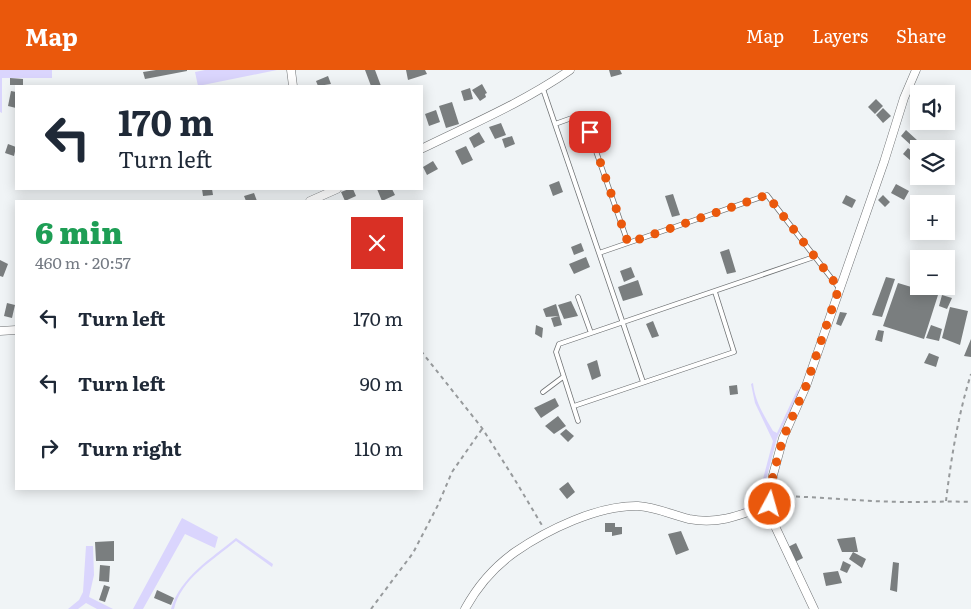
<!DOCTYPE html>
<html lang="en">
<head>
<meta charset="utf-8">
<style>
	:root { --surface:#fff; --page:#f2f2f3; --text:#1f2937; --muted:#747a83; --accent:#ea580c }
	body { margin:0; font-family:Literata,serif; background:var(--page); color:var(--text); height:100vh; display:flex; flex-direction:column; font-size:19px; white-space:nowrap }
	* { box-sizing:border-box; margin:0 }
	p { font-size:16px; color:var(--muted) }
	.icon { flex:none; width:28px; height:28px; fill:none; stroke:currentColor; stroke-width:2; stroke-linecap:round; stroke-linejoin:round }
	.map { position:relative; flex:1; overflow:hidden }
	.details { position:absolute; left:15px; top:130px; width:408px; height:290px; display:flex; flex-direction:column; background:var(--surface); border-radius:0px; box-shadow:0 2px 12px #0003 }
	.details>* { flex:none }
	.banner { position:absolute; left:15px; top:15px; width:408px; height:105px; border-radius:0px; box-shadow:0 2px 12px #0003; background:#fff; color:var(--text); overflow:hidden }
	.fabs { position:absolute; left:910px; top:15px; display:grid; gap:10px }
	.fabs a { display:grid; place-items:center; width:45px; height:45px; border-radius:0px; background:var(--surface); box-shadow:0 2px 12px #0003; font-size:25px }
	.pin { position:absolute; display:grid; place-items:center; width:42px; height:42px; color:#fff; margin:-21px; border-radius:10px; box-shadow:0 2px 8px #0006 }
	.me { position:absolute; width:55px; margin:-28px; rotate:6deg; stroke-linejoin:round; filter:drop-shadow(0 0 4px #0008) }
	.turn { display:flex; align-items:center; gap:18px; height:105px; padding:0 20px; font-size:22px }
	.turn .icon { width:65px; height:65px; stroke-width:2.5 }
	.turn b { display:block; font-size:35px; line-height:42px }
	.round { display:grid; place-items:center; flex:none; width:52px; height:52px; border-radius:0px; background:var(--page) }
	.overview { display:flex; align-items:center; justify-content:space-between; height:85px; padding:0 20px }
	h1 { font-size:30px; font-weight:800; line-height:38px; color:#1e9e55 }
	ul { padding:0; list-style:none }
	li { display:flex; align-items:center; gap:15px; height:65px; padding:0 20px }
	li div { flex:1 }
	li b { display:block; font-size:19px }
	li em { font-style:normal }
	header { display:flex; align-items:center; gap:30px; box-sizing:border-box; height:70px; padding:0 25px; background:var(--accent); color:#fff }
	header strong { font-size:24px }
	nav { display:flex; gap:28px; margin-inline-start:auto; font-size:18px }
	.map>svg:first-child { display:block }
	.green { fill:#dad5fd }
	.building { fill:#7a7e7f }
	.lines { fill:none; stroke-linecap:round; stroke-linejoin:round }
	.service-casing { stroke:#6e7173; stroke-width:5.5 }
	.minor-casing { stroke:#6e7173; stroke-width:9 }
	.path { stroke:#979a9c; stroke-width:2; stroke-dasharray:4 4; stroke-linecap:butt }
	.service { stroke:#fff; stroke-width:4 }
	.minor { stroke:#fff; stroke-width:8 }
	.route { stroke:#ea580c; stroke-width:9; stroke-dasharray:0 16.2 }
</style>
</head>
<body>
<header>
<strong>Map</strong>
<nav><a>Map</a><a>Layers</a><a>Share</a></nav>
</header>
<div class="map">
<svg width="971" height="539" viewBox="0 0 971 539">
	<rect width="100%" height="100%" fill="#f0f4f6"/>
	<path class="green" d="M0,0H52V8H2V43L0,42Z
		M205,0H277L198,16L195,2Z
		M753,313C755,332 764,345 773,361L777,363L797,320L800,321L777,368L764,418L759,430L750,440L740,444L741,440L750,434L759,424L773,371L755,333L751,314Z
		M182,448L218,467L215,478L185,464L143,539H133Z
		M236,468L273,494L272,497L236,471C213,490 181,509 174,539H171C180,507 212,488 236,468Z
		M86,476H93L94,505L89,527L113,539H97L86,533L78,539H68L79,530L83,522Z"/>
	<path class="building" d="M156,0H187V1L145,9L143,2Z
		M365,0H375L381,16H371Z
		M406,0H425L427,4L408,10Z
		M609,0H620L622,4L611,7Z
		M328,6L331,14L318,16L316,11Z
		M10,8L23,9V15H10Z
		M482,14L487,23L485,24L486,27L480,31L472,20Z
		M470,18L473,29L464,31L461,21Z
		M11,21L16,22V38L8,36Z
		M876,29L883,36L875,44L868,37Z
		M452,32L459,54L446,58L439,36Z
		M883,38L891,46L883,53L876,45Z
		M436,40L440,52L429,56L425,44Z
		M578,52L584,65L575,69L574,65L571,66L569,61L572,60L570,55Z
		M501,53L506,65L495,69L489,57Z
		M906,60L918,71L913,77L901,66Z
		M479,62L485,72L474,78L469,68Z
		M512,66L515,74L505,78L502,69Z
		M8,74L16,77L14,86L5,83Z
		M466,76L473,90L462,95L455,81Z
		M908,78L915,84L910,90L903,84Z
		M433,91L438,99L427,105L423,97Z
		M559,111L563,122L553,126L549,115Z
		M896,114L909,121L904,130L891,123Z
		M202,119H212L213,125L203,126Z
		M349,119H353L356,126L345,131L341,122Z
		M377,119H392L395,125L382,131Z
		M254,123L257,131H246L244,126Z
		M673,124L680,145L672,147L665,126Z
		M846,125L856,130L852,138L842,133Z
		M883,125L890,132L885,137L878,130Z
		M581,173L584,181L574,185L571,177Z
		M729,179L736,202L727,204L720,182Z
		M586,187L590,197L574,204L569,194Z
		M0,190L8,194L3,207L0,206Z
		M631,197L635,207L624,212L620,201Z
		M886,207L895,209L882,247L872,245Z
		M638,210L643,225L623,231L618,217Z
		M898,213L938,225L924,269L883,256Z
		M942,225L952,228L947,239L939,236Z
		M571,231L578,246L564,249L558,235Z
		M7,233L15,235L12,248L4,246Z
		M556,234L562,255L554,257L551,248L559,246L546,247L543,239Z
		M950,237L968,241L960,275L942,268Z
		M840,242L847,243L841,256L836,254Z
		M653,251L659,266L652,268L646,254Z
		M536,255L543,258L542,268L535,264Z
		M931,255L942,259L939,271L926,268Z
		M878,260L884,261L882,272L875,270Z
		M971,269V287L964,286Z
		M929,283L939,287L936,297L924,293Z
		M597,290L601,306L592,310L587,294Z
		M737,315L738,324L730,325L729,316Z
		M555,328L559,336L541,348L534,338Z
		M558,346L566,356L554,364L545,356Z
		M566,359L574,366L568,372L560,364Z
		M568,412L575,422L567,429L559,419Z
		M605,453H615V457H622V464L612,466V462H605Z
		M681,461L689,480L676,485L668,464Z
		M855,467L858,482H842L837,469Z
		M114,471V491H96L95,472Z
		M796,473L803,488L795,492L788,477Z
		M853,482L866,489L862,498L849,489Z
		M843,491L851,495L847,503L840,500Z
		M893,492L899,493L897,522L890,520Z
		M100,495L110,496L109,512L99,511Z
		M838,501L842,513L826,516L823,503Z
		M104,515L110,517L105,532L99,530Z
		M157,520L174,528L171,535L154,528Z"/>
	<g class="lines">
		<defs>
			<path id="service" d="M543,19L643,312
				M555,54L583,44L628,173
				M599,183L767,125L839,218
				M578,227L591,263
				M543,322L563,307
				M574,336L734,282L715,222
				M578,351L556,282L559,274L814,187"/>
			<path id="minor" d="M291,0L293,16
				M421,79C472,54 524,32 570,0
				M310,131L337,119
				M0,261L16,260
				M465,539C477,517 494,497 515,482C547,460 598,435 638,436C656,437 672,445 689,449C720,455 743,444 770,434
				M814,539L773,452L770,434L773,405L783,368L806,316L884,92L904,28L916,0"/>
		</defs>
		<use href="#service" class="service-casing"/>
		<use href="#minor" class="minor-casing"/>
		<path class="path" d="M421,281L482,358L515,410L543,457
			M780,426C823,427 866,432 910,432C930,432 950,431 971,432
			M946,431C951,389 958,345 971,304
			M371,539L413,483L438,435L452,402L482,359"/>
		<use href="#service" class="service"/>
		<use href="#minor" class="minor"/>
	</g>
	<g class="lines">
		<path class="route" d="M590,62L628,173L767,125L839,218L806,316L783,368L773,405L770,434"/>
	</g>
</svg>
<div class="fabs">
<a><svg class="icon" aria-label="sound" viewBox="0 0 24 24"><path d="M4 9h4l5-4v14l-5-4H4zM17 9q2 3 0 6"/></svg></a>
<a><svg class="icon" aria-label="layers" viewBox="0 0 24 24"><path d="M12 4l9 5-9 5-9-5zM3 14l9 5 9-5"/></svg></a>
<a>+</a>
<a>−</a>
</div>
<div class="pin" style="left:590px;top:62px;background:#d93025"><svg class="icon" aria-label="arrive" viewBox="0 0 24 24"><path d="M6 21V4h12l-3 4 3 4H6"/></svg></div>
<svg class="me" style="left:770px;top:434px" viewBox="-20 -20 40 40"><circle r="17" fill="#ea580c" stroke="#fff" stroke-width="3"/><path d="M0-11L8 9 0 5-8 9z" fill="#fff"/></svg>
<div class="banner">
<div class="turn"><svg class="icon" aria-label="left" viewBox="0 0 24 24"><path d="M17 20v-9H6M10 6l-5 5 5 5"/></svg><div><b>170 m</b>Turn left</div></div>
</div>
<section class="details">
<div class="overview"><div><h1>6 min</h1><p>460 m · 20:57</p></div><a class="round" style="background:#d93025;color:#fff"><svg class="icon" aria-label="close" viewBox="0 0 24 24"><path d="M6 6l12 12M18 6L6 18"/></svg></a></div>
<ul>
<li><svg class="icon" aria-label="left" viewBox="0 0 24 24"><path d="M17 20v-9H6M10 6l-5 5 5 5"/></svg><div><b>Turn left</b></div><em>170 m</em></li>
<li><svg class="icon" aria-label="left" viewBox="0 0 24 24"><path d="M17 20v-9H6M10 6l-5 5 5 5"/></svg><div><b>Turn left</b></div><em>90 m</em></li>
<li><svg class="icon" aria-label="right" viewBox="0 0 24 24"><path d="M7 20v-9h11M14 6l5 5-5 5"/></svg><div><b>Turn right</b></div><em>110 m</em></li>
</ul>
</section>
</div>
</body>
</html>
